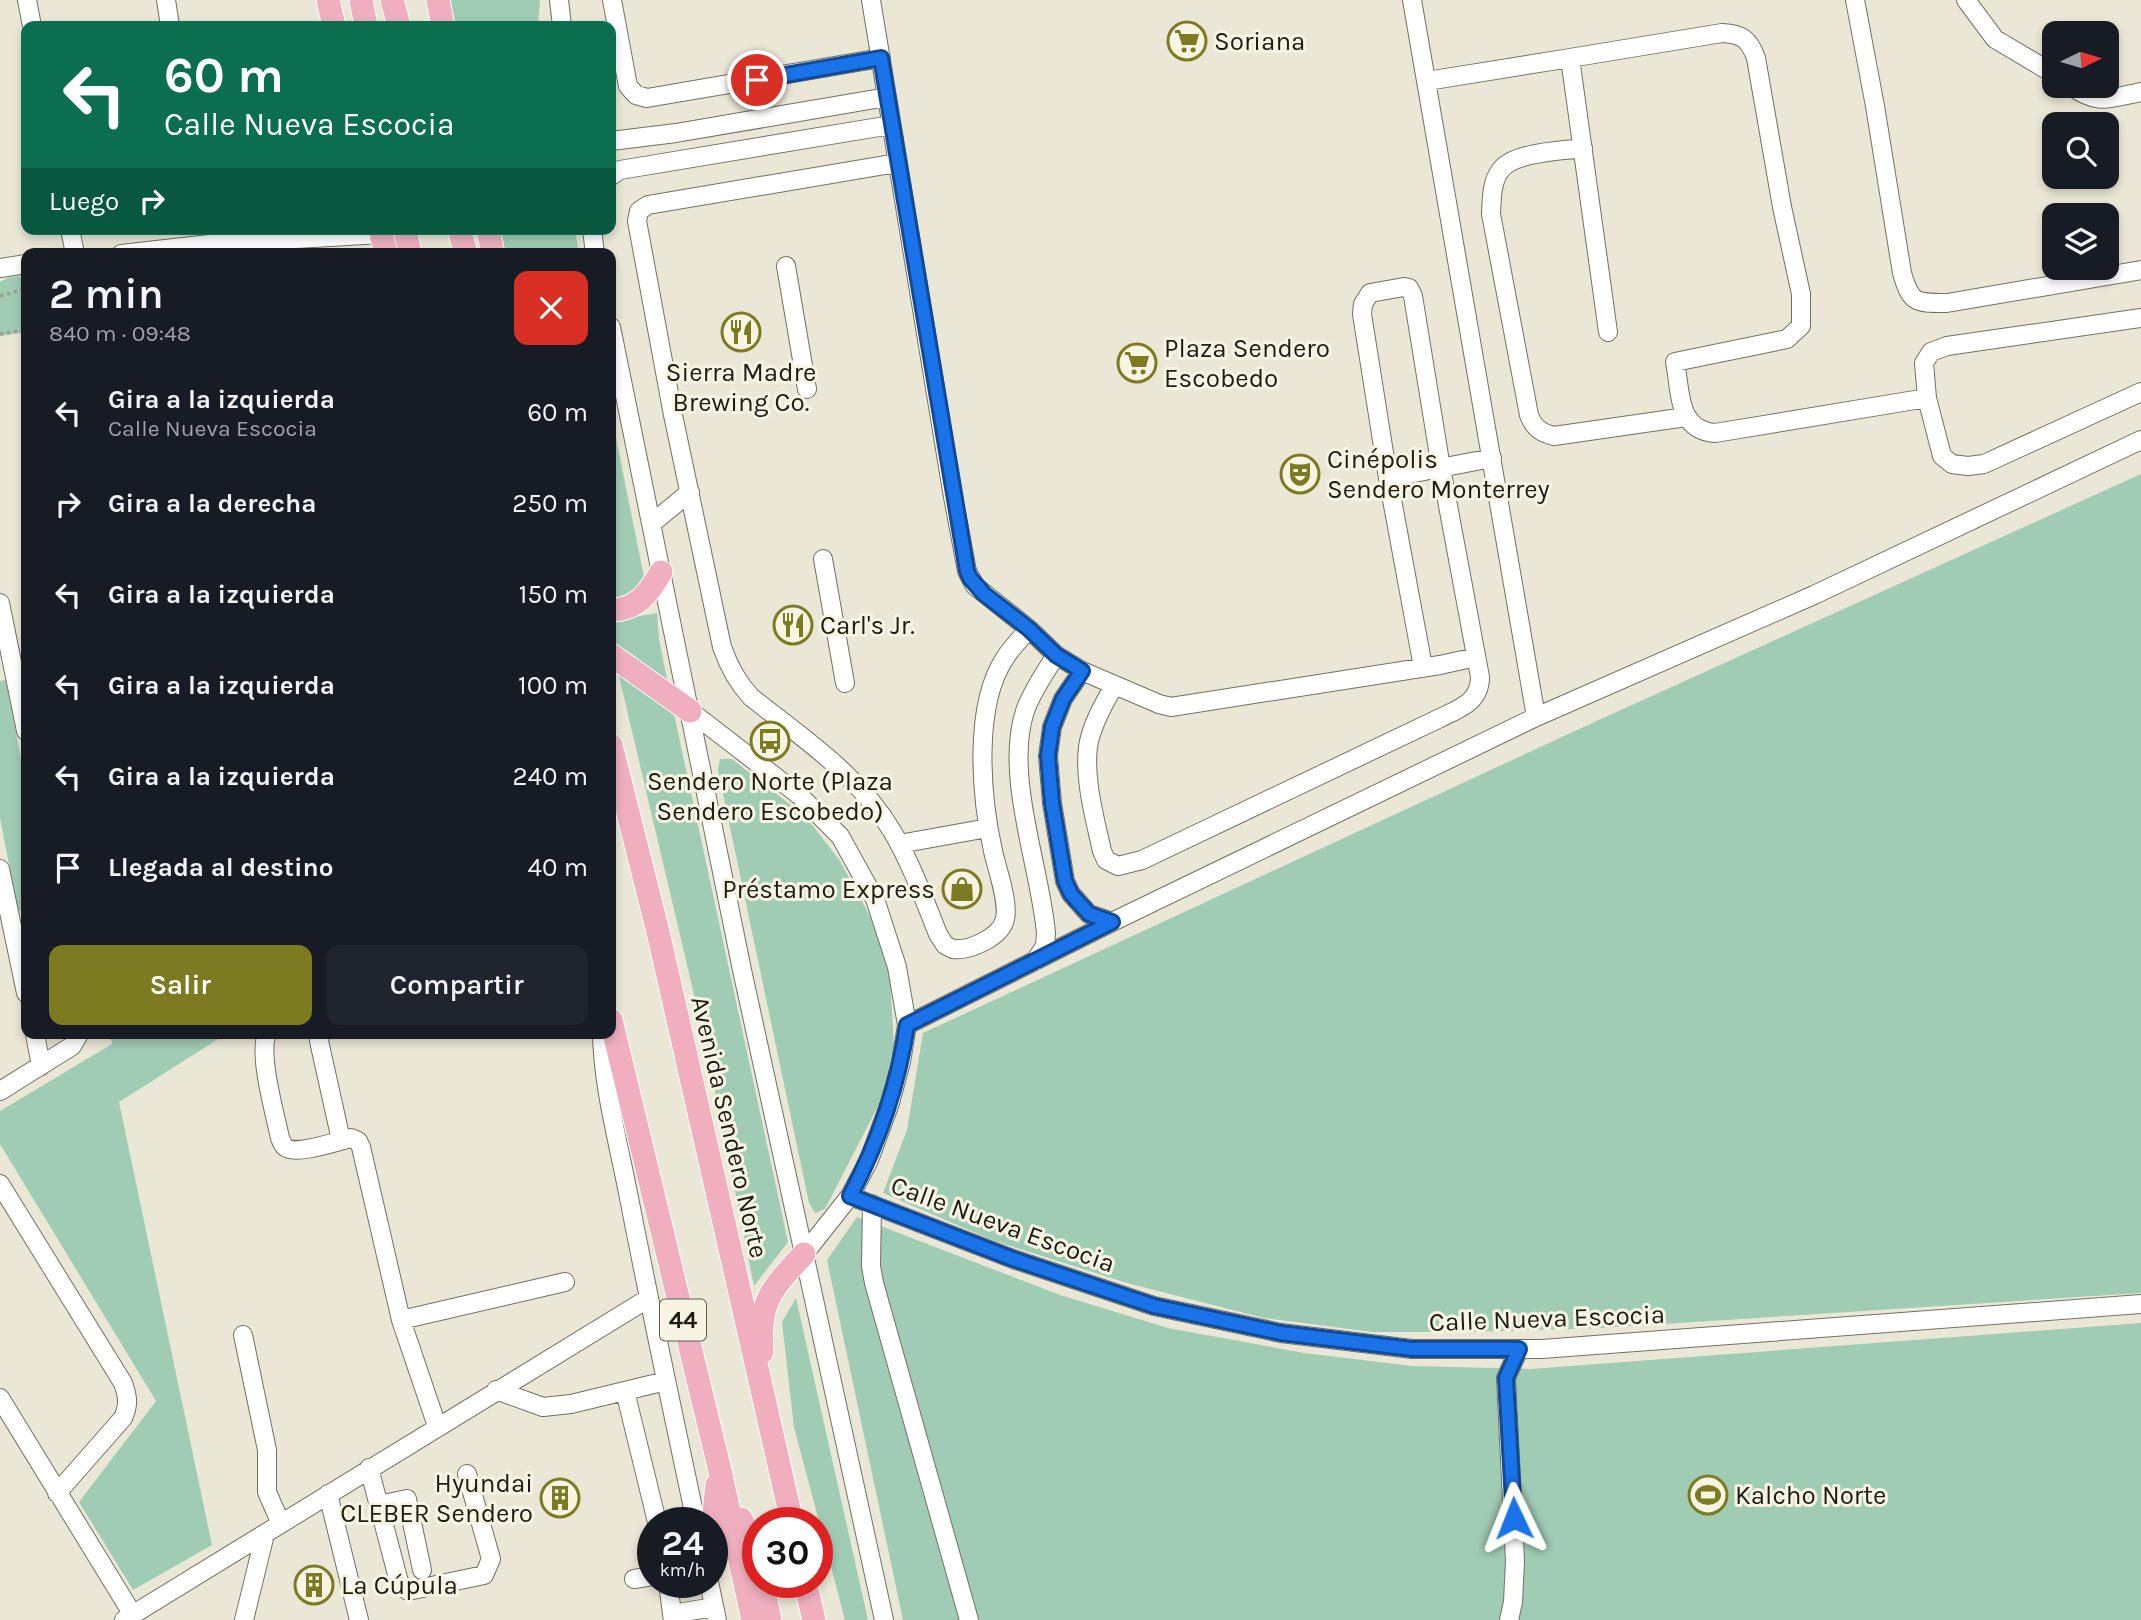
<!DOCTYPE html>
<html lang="es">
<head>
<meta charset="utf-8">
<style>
	:root { --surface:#171b24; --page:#20242c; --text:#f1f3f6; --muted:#9ea1a6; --accent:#7d7b22 }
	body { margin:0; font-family:Karla,sans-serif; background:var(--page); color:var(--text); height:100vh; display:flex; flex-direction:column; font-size:26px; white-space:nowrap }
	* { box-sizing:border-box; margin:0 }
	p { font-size:23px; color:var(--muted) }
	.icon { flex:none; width:38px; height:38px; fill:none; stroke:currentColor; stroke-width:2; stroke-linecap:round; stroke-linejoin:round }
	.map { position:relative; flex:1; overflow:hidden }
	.side { position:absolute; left:21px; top:248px; width:595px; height:791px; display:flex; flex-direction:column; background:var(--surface); border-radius:14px; box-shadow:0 4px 10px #0003 }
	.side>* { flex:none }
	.banner { position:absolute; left:21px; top:21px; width:595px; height:214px; border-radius:14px; box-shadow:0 4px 10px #0003; background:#0b6e4f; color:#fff; overflow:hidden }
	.needle { width:46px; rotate:85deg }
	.buttons { position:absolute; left:2042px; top:21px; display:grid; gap:14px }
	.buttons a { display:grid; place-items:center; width:77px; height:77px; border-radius:14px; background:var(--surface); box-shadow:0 4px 10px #0003; font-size:35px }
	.speed { position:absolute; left:637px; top:1507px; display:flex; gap:14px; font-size:35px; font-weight:700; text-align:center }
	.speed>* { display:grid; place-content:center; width:91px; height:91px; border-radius:50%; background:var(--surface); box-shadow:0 4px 10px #0003; line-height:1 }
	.speed small { font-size:18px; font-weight:400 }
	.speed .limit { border:10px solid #d22; background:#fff; color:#111 }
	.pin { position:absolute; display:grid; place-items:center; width:60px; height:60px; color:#fff; margin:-30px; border:4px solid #fff; border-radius:50%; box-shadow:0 2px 7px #0007 }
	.me { position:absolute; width:77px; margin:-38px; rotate:358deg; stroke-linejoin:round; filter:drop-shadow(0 0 5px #0008) }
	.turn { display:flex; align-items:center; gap:24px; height:147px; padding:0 28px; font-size:32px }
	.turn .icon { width:91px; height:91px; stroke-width:2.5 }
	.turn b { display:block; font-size:49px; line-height:60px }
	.then { display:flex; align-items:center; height:66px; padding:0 28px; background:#0003; gap:14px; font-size:26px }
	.round { display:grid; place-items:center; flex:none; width:74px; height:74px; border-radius:14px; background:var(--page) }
	.overview { display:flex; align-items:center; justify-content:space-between; height:119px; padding:0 28px }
	h1 { font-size:42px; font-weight:600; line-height:52px }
	.cta { display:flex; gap:14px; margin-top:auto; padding:14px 28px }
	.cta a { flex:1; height:80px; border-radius:14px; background:var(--accent); color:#fff; font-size:28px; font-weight:600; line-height:80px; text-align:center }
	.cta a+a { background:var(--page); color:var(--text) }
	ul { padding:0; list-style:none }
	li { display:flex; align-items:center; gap:21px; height:91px; padding:0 28px }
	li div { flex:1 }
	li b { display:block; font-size:26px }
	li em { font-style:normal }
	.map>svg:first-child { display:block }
	.green { fill:#a0ccb4 }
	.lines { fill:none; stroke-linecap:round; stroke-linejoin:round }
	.minor-casing { stroke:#737061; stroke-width:20 }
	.major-casing { stroke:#fff; stroke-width:25 }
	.path { stroke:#a19f91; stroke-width:3.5; stroke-dasharray:3.5 3.5; stroke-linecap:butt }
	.minor { stroke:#fff; stroke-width:18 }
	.major { stroke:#efafbe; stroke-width:23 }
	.route-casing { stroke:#114b97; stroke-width:18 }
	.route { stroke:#1a73e8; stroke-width:12 }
	.labels { text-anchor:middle; stroke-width:6; stroke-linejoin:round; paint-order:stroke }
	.shield { fill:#f8f4e3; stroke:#5f5d53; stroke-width:2 }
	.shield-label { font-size:24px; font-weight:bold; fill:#1d1c15 }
	.poi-label { font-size:26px; fill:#1d1c15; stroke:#f8f4e3; text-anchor:start }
	.street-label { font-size:26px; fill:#1d1c15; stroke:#f8f4e3 }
</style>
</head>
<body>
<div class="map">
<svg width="2141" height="1620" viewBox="0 0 2141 1620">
	<rect width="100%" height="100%" fill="#eae7d6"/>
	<path class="green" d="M448,0H540L538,26H454Z
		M500,229H575L579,254H505Z
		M26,276V332L0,336V282L9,277Z
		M611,413L645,582L631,597L611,600Z
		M2141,474V1293L1601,1328L1469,1332H1373L1264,1318L1127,1283L992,1240L883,1193L907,1130L923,1033L1590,724Z
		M657,613L659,639L669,689L630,661L612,639L611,621Z
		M618,672L674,714L788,1242L754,1286L705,1041Z
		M6,680L26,785V909L18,911L0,818V681Z
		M720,759H732L806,817L840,861L872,920L890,977L894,1045L881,1100L825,1209L815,1213L809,1203L718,770Z
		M110,1034H226L119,1102L212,1545L133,1590L79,1502L156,1401L0,1144V1111L112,1044Z
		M857,1217L1060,1295L1168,1328L1304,1353L1412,1366L1531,1369L2141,1323V1620H903L827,1260Z
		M796,1298L868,1620H845L794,1427L782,1322Z"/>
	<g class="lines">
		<defs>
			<path id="minor" d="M27,0L32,26
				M166,0L170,26
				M559,0L562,26
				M612,0L628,86L636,95L647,98L881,58
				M871,0L953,497L967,571L975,586L1029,629L1056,655L1082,671L1159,704L1171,707L1440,665L1476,657
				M1412,0L1536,717
				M1855,0L1875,106L1902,273C1911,304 1916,303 1947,303L2141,270
				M1966,0L1995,39L2054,74
				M1427,81L1570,58
				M2071,86C2099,106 2109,98 2141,92
				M611,141L676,133L887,97
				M1583,148C1562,151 1512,152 1500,171C1491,183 1492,200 1491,214L1529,415C1534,428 1541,433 1554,436L1686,417
				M897,163L648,205L639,211L637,221L673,415L722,647C729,667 737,682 751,697C801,737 859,775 892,831C911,863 924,899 938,934L945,945L953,949C970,951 1001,937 1005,919C1009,902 997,869 993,851C981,797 973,706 1005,658C1012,647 1021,638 1029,629
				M611,176L620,170L891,125
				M70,229L75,254
				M592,229L595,254
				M121,254L210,244L381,234
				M786,266L807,389
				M0,268L26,264
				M2141,318L1947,346L1931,352L1924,363L1927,398L1942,456L1952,464L1968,466L1984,464L2141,392
				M611,327L742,970L884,1620
				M1608,332L1570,58L1722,33C1742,34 1749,39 1756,58L1782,207L1801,294V326L1787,339L1675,362C1681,392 1677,430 1715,433L1927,398
				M1388,478L1492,458
				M651,524L690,492
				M823,559L845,683
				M0,603L26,731
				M1082,671L1063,699L1052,727L1048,756L1052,803L1065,881L1071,894L1089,914L1112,922
				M1114,686C1104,703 1091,726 1088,747C1084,780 1095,819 1102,851L1106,860L1118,866L1142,860L1438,719C1458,709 1480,703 1480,677L1441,468L1413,296L1409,288L1404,287L1370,293L1363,304L1362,314L1388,478L1423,667
				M690,711L799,795L840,836L875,899L897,967L907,1025L901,1062L890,1103L869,1160L850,1196L804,1254
				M899,844L988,828
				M0,869L26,993
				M1035,961L1045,946L1046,933C1040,866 1004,775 1025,711C1032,691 1045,673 1056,655
				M907,1025L1112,922L1536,717L1814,595L2141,440
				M35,1034L41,1066
				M267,1034C258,1054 275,1114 280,1138C281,1140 283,1146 285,1147C294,1156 338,1141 351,1138L358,1141L361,1147L401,1320L437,1426
				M320,1034L319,1041L341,1140
				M602,1034C603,1088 619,1145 629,1198C650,1306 673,1414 696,1522
				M0,1091L72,1046L79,1034
				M0,1184L123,1383C128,1397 129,1405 123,1418L57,1493
				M850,1196L1013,1259L1154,1306L1281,1333L1412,1349H1542L2141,1304
				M872,1204L871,1266L874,1283L969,1620
				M401,1320L565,1282
				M243,1335L267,1450V1492L281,1524
				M496,1390L543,1407L571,1404L666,1381
				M625,1391L657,1522
				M0,1398L133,1615
				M369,1468L399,1582L408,1591L484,1575L491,1559L467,1474
				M328,1494L359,1620
				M379,1505L407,1499L422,1570
				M634,1579L653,1576
				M668,1582L672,1614
				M709,1582L717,1620
				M124,1620L649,1298
				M244,1620L265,1534
				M673,1620L672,1614L714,1607
				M1509,1620L1513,1602L1515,1561L1506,1378L1519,1349"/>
			<path id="major" d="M328,0L334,26
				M361,0L366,26
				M392,0L399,26
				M438,0L443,26
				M380,229L386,254
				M405,229L410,254
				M459,229L466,254
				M488,229L493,254
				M611,610C637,610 649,593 661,572
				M611,655L690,711
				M611,745L658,932L792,1522
				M611,1020L721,1475L753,1620
				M762,1352C758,1302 771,1289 804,1254
				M741,1519L754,1548L758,1565
				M712,1531L717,1485
				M762,1582L770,1620
				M805,1582L814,1620"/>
		</defs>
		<use href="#minor" class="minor-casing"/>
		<use href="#major" class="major-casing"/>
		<path class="path" d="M538,254H545
			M0,296L26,289
			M0,334L26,330"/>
		<use href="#minor" class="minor"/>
		<use href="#major" class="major"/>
	</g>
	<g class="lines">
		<defs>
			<path id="route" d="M757,80L881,58L967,571L970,578L984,594L1029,629L1056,655L1082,671L1063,699L1052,727L1048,756L1052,803L1065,881L1071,894L1089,914L1112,922L907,1025C898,1086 879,1141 850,1196L1013,1259L1154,1306L1281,1333L1412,1349H1519L1506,1378L1514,1518"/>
		</defs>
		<use href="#route" class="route-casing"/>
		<use href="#route" class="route"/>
	</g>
	<defs>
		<symbol id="supermarket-ring" viewBox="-11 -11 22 22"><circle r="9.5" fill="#f8f4e3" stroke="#7d7b22" stroke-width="1.5"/><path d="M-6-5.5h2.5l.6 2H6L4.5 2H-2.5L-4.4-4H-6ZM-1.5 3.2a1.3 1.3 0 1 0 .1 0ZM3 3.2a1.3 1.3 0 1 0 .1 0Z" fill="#7d7b22"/></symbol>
		<symbol id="restaurant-ring" viewBox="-11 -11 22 22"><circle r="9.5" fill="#f8f4e3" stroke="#7d7b22" stroke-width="1.5"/><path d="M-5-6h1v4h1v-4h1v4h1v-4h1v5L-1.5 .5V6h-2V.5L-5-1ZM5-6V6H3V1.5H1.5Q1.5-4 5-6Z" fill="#7d7b22"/></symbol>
		<symbol id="theatre-ring" viewBox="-11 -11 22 22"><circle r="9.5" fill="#f8f4e3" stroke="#7d7b22" stroke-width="1.5"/><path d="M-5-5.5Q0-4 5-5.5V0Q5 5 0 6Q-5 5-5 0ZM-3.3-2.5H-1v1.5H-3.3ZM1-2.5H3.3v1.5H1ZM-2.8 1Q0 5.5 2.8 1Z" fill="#7d7b22"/></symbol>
		<symbol id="bus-ring" viewBox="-11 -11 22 22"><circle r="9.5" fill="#f8f4e3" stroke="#7d7b22" stroke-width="1.5"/><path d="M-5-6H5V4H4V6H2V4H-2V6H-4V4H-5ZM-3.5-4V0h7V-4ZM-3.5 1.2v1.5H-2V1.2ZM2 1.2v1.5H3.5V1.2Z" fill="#7d7b22"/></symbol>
		<symbol id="shop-ring" viewBox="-11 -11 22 22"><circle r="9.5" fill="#f8f4e3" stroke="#7d7b22" stroke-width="1.5"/><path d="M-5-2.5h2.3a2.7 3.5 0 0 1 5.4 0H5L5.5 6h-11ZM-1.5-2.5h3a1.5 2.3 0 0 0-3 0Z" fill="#7d7b22"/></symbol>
		<symbol id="stadium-ring" viewBox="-11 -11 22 22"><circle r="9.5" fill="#f8f4e3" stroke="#7d7b22" stroke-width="1.5"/><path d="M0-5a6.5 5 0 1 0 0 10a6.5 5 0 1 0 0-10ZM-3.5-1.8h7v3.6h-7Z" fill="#7d7b22"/></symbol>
		<symbol id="building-ring" viewBox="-11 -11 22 22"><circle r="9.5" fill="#f8f4e3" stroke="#7d7b22" stroke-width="1.5"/><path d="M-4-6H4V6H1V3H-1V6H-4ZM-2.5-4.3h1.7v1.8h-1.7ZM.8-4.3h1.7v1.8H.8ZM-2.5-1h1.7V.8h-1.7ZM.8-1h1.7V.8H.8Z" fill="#7d7b22"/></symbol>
	</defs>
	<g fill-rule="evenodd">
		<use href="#supermarket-ring" x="1165" y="19" width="44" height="44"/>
		<use href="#restaurant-ring" x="719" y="310" width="44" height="44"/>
		<use href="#supermarket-ring" x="1115" y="341" width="44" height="44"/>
		<use href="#theatre-ring" x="1278" y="452" width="44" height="44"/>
		<use href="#restaurant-ring" x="771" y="603" width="44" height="44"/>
		<use href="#bus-ring" x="748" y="719" width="44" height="44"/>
		<use href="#shop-ring" x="940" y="867" width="44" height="44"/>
		<use href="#stadium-ring" x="1686" y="1473" width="44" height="44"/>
		<use href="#building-ring" x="538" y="1476" width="44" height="44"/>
		<use href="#building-ring" x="292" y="1563" width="44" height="44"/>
	</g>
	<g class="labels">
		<rect class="shield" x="660" y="1299.5" width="46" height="41" rx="5"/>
		<g class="shield-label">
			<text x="683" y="1328">44</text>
		</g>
		<g class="poi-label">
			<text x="1214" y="50">Soriana</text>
			<text x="1164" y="357">Plaza Sendero<tspan x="1164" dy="30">Escobedo</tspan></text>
			<text x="741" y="381" text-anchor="middle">Sierra Madre<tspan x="741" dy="30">Brewing Co.</tspan></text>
			<text x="1327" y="468">Cinépolis<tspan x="1327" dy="30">Sendero Monterrey</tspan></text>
			<text x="820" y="634">Carl's Jr.</text>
			<text x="770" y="790" text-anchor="middle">Sendero Norte (Plaza<tspan x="770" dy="30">Sendero Escobedo)</tspan></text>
			<text x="935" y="898" text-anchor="end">Préstamo Express</text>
			<text x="533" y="1492" text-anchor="end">Hyundai<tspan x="533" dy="30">CLEBER Sendero</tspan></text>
			<text x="1735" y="1504">Kalcho Norte</text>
			<text x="341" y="1594">La Cúpula</text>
		</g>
		<g class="street-label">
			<text transform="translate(730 1127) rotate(77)" y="9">Avenida Sendero Norte</text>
			<text transform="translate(1003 1224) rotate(20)" y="9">Calle Nueva Escocia</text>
			<text transform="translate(1547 1318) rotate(-2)" y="9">Calle Nueva Escocia</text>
		</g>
	</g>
</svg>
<div class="buttons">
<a><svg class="needle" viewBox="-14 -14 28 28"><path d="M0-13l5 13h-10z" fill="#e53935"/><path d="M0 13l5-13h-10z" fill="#9ea1a6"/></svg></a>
<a><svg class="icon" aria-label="search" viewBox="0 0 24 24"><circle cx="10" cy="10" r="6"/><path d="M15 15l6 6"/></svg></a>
<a><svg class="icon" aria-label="layers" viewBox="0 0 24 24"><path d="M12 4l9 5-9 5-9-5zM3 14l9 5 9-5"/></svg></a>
</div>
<div class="speed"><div>24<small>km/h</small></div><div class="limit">30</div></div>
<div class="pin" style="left:757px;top:80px;background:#d93025"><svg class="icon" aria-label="arrive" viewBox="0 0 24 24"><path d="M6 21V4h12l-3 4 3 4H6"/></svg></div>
<svg class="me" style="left:1514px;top:1518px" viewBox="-20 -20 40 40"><path d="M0-17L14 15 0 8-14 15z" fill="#1a73e8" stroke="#fff" stroke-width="4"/></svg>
<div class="banner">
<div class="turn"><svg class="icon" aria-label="left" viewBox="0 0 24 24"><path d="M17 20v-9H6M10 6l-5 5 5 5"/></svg><div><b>60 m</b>Calle Nueva Escocia</div></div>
<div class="then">Luego<svg class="icon" aria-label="right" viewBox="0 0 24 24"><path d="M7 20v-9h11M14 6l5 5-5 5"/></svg></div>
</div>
<section class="side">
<div class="overview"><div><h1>2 min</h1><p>840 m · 09:48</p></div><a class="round" style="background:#d93025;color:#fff"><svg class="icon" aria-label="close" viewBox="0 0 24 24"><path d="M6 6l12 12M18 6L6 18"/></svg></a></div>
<ul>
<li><svg class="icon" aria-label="left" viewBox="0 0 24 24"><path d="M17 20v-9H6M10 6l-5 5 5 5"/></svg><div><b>Gira a la izquierda</b><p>Calle Nueva Escocia</p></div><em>60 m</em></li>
<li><svg class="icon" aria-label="right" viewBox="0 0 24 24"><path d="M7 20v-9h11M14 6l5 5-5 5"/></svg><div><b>Gira a la derecha</b></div><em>250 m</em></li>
<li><svg class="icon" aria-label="left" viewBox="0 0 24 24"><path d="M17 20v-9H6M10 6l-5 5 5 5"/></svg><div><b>Gira a la izquierda</b></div><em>150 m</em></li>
<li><svg class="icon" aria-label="left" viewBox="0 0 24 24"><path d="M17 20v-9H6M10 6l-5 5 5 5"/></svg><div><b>Gira a la izquierda</b></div><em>100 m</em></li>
<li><svg class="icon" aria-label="left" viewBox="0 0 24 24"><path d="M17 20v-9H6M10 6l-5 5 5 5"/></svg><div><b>Gira a la izquierda</b></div><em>240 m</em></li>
<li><svg class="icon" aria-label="arrive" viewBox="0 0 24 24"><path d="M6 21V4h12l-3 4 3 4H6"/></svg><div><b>Llegada al destino</b></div><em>40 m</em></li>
</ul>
<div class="cta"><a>Salir</a><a>Compartir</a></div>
</section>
</div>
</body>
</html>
